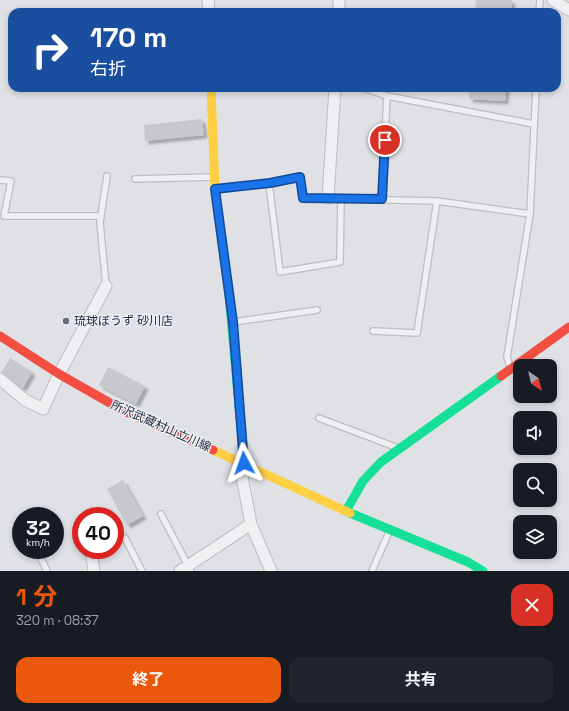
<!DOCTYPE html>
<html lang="ja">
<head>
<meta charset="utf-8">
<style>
	:root { --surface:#171b24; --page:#20242c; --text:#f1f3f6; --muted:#9ea1a6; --accent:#ea580c }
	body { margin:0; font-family:"Space Grotesk","Noto Sans JP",sans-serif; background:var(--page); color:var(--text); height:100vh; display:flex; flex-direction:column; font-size:15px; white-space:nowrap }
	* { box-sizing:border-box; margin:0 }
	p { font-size:13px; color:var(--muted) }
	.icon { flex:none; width:22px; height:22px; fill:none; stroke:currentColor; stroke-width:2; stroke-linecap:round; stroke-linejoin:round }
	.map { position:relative; height:571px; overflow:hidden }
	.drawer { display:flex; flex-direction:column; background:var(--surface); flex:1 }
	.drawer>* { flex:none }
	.top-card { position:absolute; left:8px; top:8px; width:553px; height:84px; border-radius:12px; box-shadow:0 2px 6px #0003; background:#1a4fa0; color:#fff; overflow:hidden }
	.needle { width:26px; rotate:145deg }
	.buttons { position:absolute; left:513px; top:359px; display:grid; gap:8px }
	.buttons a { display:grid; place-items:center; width:44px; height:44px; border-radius:8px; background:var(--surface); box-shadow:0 2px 6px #0003; font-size:20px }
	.speed { position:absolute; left:12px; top:507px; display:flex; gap:8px; font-size:20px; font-weight:700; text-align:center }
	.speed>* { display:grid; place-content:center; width:52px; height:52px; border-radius:50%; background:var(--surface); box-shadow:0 2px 6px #0003; line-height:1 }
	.speed small { font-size:10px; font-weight:400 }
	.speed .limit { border:6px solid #d22; background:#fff; color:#111 }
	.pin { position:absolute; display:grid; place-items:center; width:34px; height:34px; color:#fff; margin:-17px; border:2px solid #fff; border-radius:50%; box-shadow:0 1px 4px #0007 }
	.me { position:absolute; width:44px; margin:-22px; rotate:356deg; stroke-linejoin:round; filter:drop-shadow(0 0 3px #0008) }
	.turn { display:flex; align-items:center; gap:14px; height:84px; padding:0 16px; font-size:18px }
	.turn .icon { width:52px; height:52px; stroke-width:2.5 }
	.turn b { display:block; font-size:28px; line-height:34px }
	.round { display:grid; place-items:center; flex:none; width:42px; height:42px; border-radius:12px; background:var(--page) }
	.headline { display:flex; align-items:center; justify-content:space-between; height:68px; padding:0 16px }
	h1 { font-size:24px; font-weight:700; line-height:30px; color:var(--accent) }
	.primary-button { display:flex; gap:8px; margin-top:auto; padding:8px 16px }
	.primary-button a { flex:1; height:46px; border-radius:12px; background:var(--accent); color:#fff; font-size:16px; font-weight:700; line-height:46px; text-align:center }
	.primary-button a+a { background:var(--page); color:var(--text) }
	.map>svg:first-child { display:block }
	.building { fill:#c6c8cd; filter:url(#shadow) }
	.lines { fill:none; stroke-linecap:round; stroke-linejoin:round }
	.lane-casing { stroke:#bcbec2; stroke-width:8 }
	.street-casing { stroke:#bcbec2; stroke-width:13 }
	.lane { stroke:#efeff2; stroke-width:5.5 }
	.street { stroke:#efeff2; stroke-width:11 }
	.fast { stroke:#16e098; stroke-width:9 }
	.slow { stroke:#ffcf43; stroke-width:9 }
	.jam { stroke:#f24e42; stroke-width:9 }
	.route-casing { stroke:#114b97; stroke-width:10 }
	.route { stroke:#1a73e8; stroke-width:7 }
	.poi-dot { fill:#676b78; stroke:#eceff5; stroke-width:1.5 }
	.labels { text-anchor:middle; stroke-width:3; stroke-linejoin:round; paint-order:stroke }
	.poi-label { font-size:12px; fill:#272c3e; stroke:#eceff5; text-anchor:start }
	.street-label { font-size:12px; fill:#272c3e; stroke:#eceff5 }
</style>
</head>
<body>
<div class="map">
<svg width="569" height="571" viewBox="0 0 569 571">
	<defs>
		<filter id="shadow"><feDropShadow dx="3.5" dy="3.5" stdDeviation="1" flood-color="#0004"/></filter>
	</defs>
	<rect width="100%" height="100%" fill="#dfe1e5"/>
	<path class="building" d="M476,0H512L511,12H475Z
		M470,88H506L505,101L469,99Z
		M202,119L204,135L145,141L144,125Z
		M10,358L32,372L23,388L0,375Z
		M108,367L145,386L136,404L99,385Z
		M123,480L143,516L127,525L107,489Z"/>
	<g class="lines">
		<defs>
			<path id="lane" d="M539,12L540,0
				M364,88L387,96L534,124
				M135,179L214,177
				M0,180L11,181L4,216H101
				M216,189L269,183
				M341,198L340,262L280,272L269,183L300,177L303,198L437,201L530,214
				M382,199L387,96
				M106,286L100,222L107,176
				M234,322L317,310
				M373,331L417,333L437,201
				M510,367L507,357L530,214L536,88
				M319,418L398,448
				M161,514L191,571
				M125,538L142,571
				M37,550L47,571
				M372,571L389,532"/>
			<path id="street" d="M208,0L209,12
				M553,0L569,10
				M339,12V0
				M328,198L335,88
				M0,379L25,400L43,409L59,374L106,286
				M247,465L242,477L251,524L271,571
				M91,550L94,571
				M180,571L251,524"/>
		</defs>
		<use href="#lane" class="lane-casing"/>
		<use href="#street" class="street-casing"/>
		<use href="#lane" class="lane"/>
		<use href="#street" class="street"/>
		<path class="fast" d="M229,293L244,463
			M346,511L363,481L381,462L501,376
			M350,513L468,562L483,571"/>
		<path class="slow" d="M211,88L215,189L229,293
			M213,450L350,513"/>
		<path class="jam" d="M0,336L59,374L124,411L213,450
			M501,376L569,327"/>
	</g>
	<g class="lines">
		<defs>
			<path id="route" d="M244,463L233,322L215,189L270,183L300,177L303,198L382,199L385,140"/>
		</defs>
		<use href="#route" class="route-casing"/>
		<use href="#route" class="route"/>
	</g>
	<circle class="poi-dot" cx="66" cy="321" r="4"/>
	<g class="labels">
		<g class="poi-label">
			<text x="74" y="325">琉球ぼうず 砂川店</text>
		</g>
		<g class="street-label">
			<text transform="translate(161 426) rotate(24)" y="4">所沢武蔵村山立川線</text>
		</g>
	</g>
</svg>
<div class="buttons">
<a><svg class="needle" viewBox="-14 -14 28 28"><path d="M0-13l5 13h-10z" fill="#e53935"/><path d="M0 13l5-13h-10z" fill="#9ea1a6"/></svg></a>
<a><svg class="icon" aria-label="sound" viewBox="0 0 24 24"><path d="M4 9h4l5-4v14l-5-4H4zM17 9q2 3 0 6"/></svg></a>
<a><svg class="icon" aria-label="search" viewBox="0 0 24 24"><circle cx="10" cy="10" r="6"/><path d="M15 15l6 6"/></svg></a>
<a><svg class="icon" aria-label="layers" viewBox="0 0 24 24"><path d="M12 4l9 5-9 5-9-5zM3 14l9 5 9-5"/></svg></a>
</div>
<div class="speed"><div>32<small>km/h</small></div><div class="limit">40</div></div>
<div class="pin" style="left:385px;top:140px;background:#d93025"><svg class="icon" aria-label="arrive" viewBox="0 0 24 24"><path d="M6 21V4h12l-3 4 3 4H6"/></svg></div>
<svg class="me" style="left:244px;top:463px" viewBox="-20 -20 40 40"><path d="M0-17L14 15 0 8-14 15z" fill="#1a73e8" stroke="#fff" stroke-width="4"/></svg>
<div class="top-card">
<div class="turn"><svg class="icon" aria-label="right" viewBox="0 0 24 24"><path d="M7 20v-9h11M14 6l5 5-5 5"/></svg><div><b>170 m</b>右折</div></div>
</div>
</div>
<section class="drawer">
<div class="headline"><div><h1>1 分</h1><p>320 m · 08:37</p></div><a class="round" style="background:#d93025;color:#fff"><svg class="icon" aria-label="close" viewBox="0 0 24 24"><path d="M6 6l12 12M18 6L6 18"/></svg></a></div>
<div class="primary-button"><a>終了</a><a>共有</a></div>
</section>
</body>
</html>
